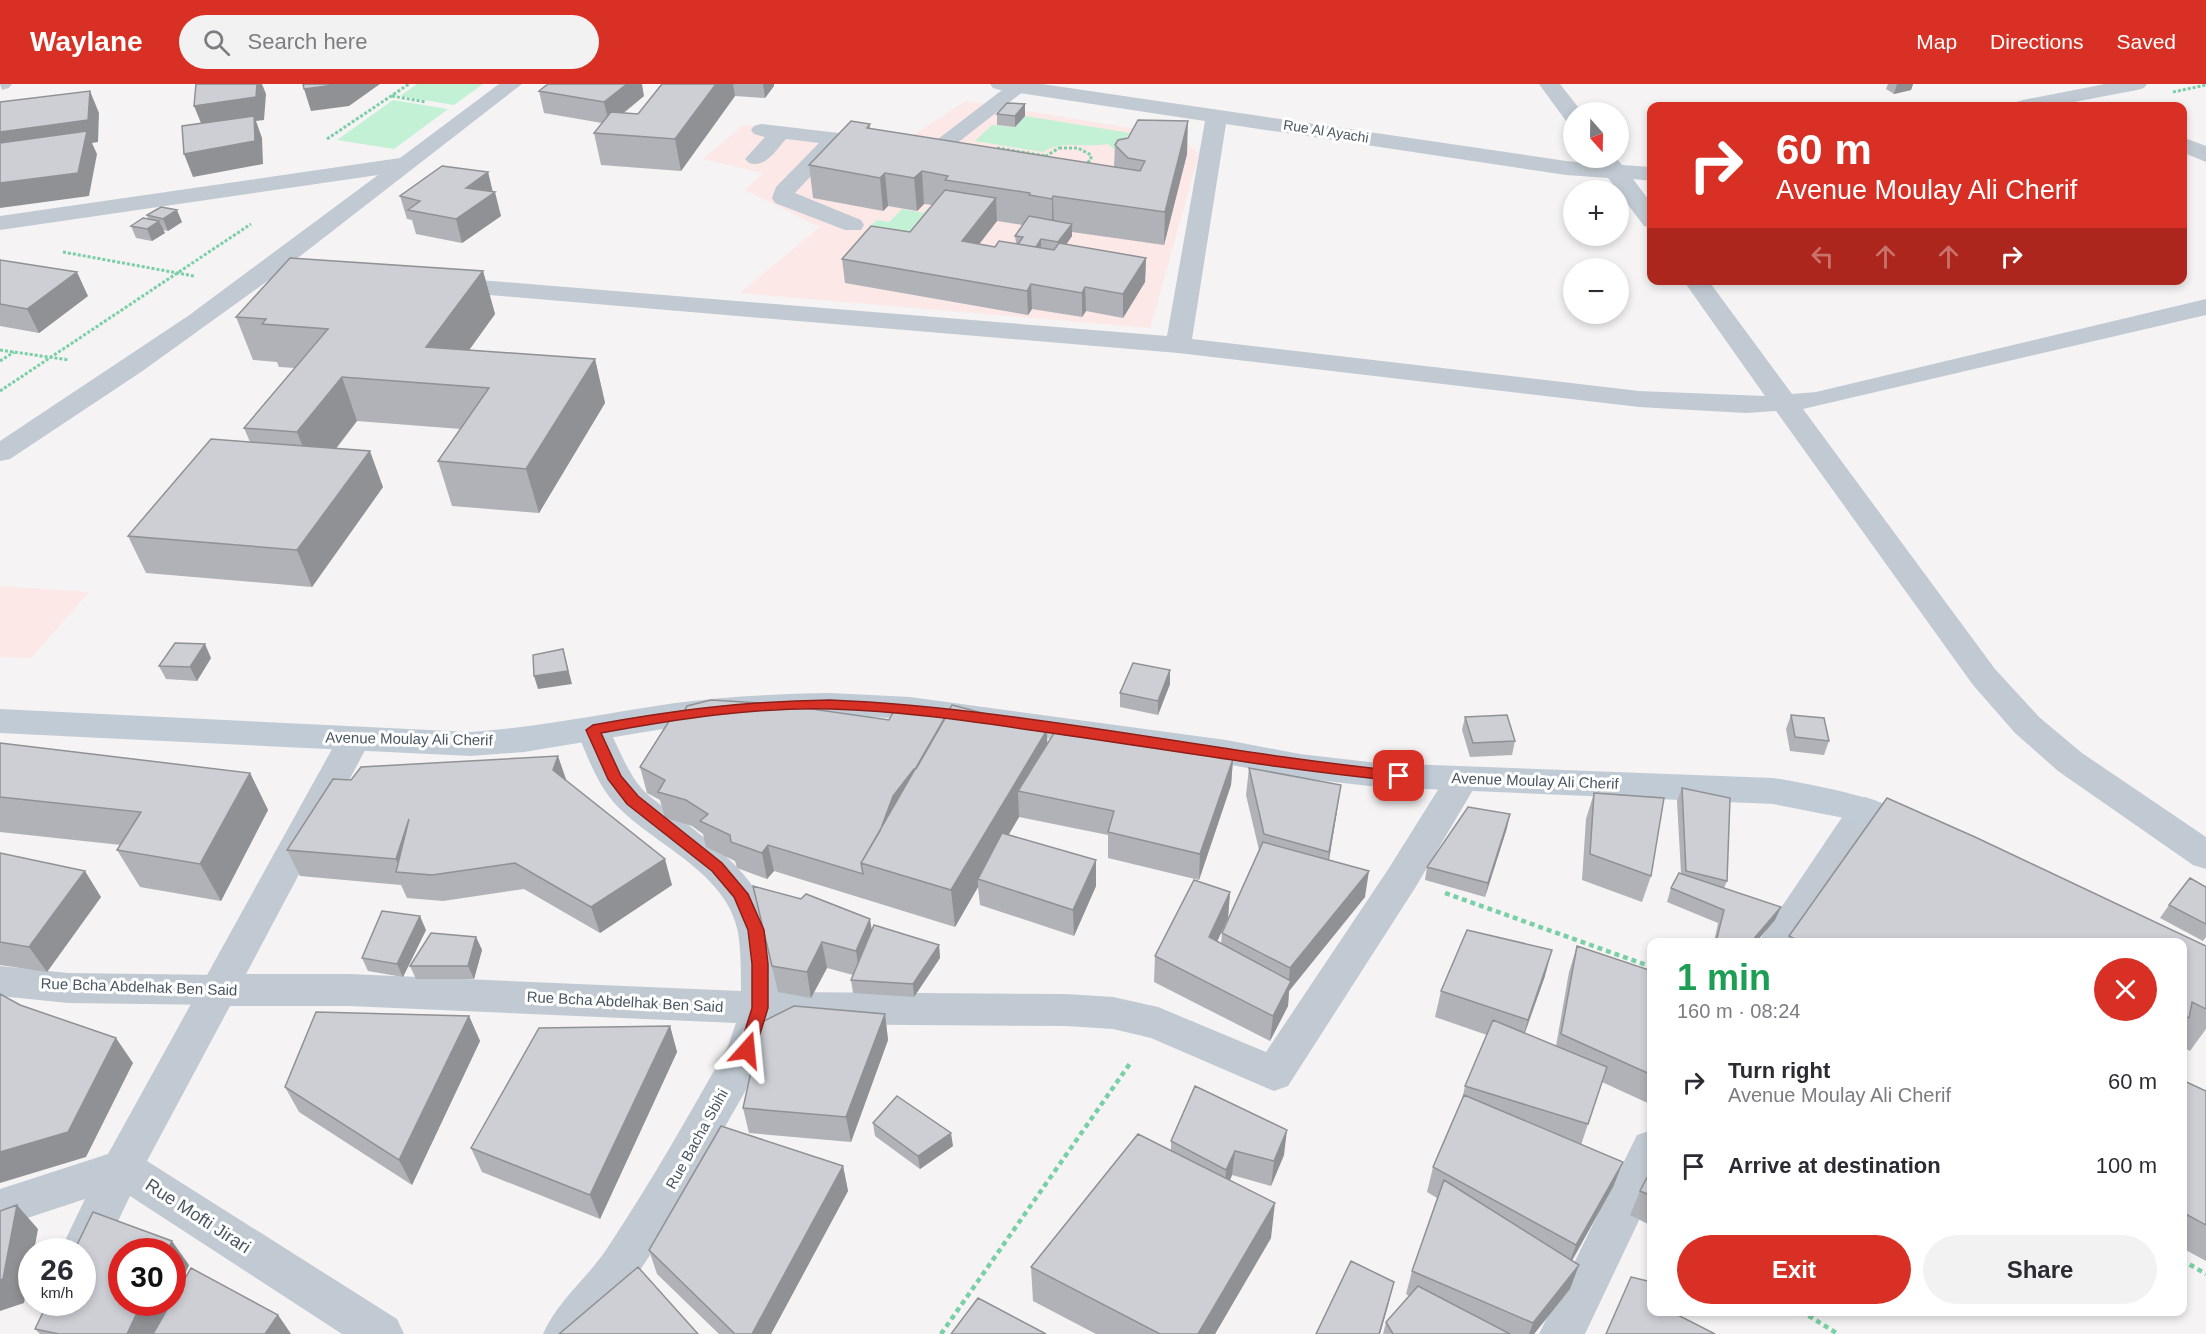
<!DOCTYPE html>
<html lang="en">
<head>
<meta charset="utf-8">
<style>
	:root { --surface:#fff; --page:#f2f2f3; --text:#2b2b33; --muted:#7c7c81; --accent:#d93025 }
	body { margin:0; font-family:Helvetica,sans-serif; background:var(--page); color:var(--text); height:100vh; display:flex; flex-direction:column; font-size:22px; white-space:nowrap }
	* { box-sizing:border-box; margin:0 }
	p { font-size:20px; color:var(--muted) }
	.icon { flex:none; width:33px; height:33px; fill:none; stroke:currentColor; stroke-width:2; stroke-linecap:round; stroke-linejoin:round }
	.map { position:relative; flex:1; overflow:hidden }
	.sheet { position:absolute; left:1647px; top:854px; width:540px; height:378px; display:flex; flex-direction:column; background:var(--surface); border-radius:12px; box-shadow:0 3px 9px #0003 }
	.sheet>* { flex:none }
	.banner { position:absolute; left:1647px; top:18px; width:540px; height:183px; border-radius:12px; box-shadow:0 3px 9px #0003; background:#d93025; color:#fff; overflow:hidden }
	.needle { width:39px; rotate:160deg }
	.fabs { position:absolute; left:1563px; top:18px; display:grid; gap:12px }
	.fabs a { display:grid; place-items:center; width:66px; height:66px; border-radius:50%; background:var(--surface); box-shadow:0 3px 9px #0003; font-size:30px }
	.speed { position:absolute; left:18px; top:1154px; display:flex; gap:12px; font-size:30px; font-weight:700; text-align:center }
	.speed>* { display:grid; place-content:center; width:78px; height:78px; border-radius:50%; background:var(--surface); box-shadow:0 3px 9px #0003; line-height:1 }
	.speed small { font-size:15px; font-weight:400 }
	.speed .limit { border:9px solid #d22; background:#fff; color:#111 }
	.pin { position:absolute; display:grid; place-items:center; width:51px; height:51px; color:#fff; margin:-26px; border-radius:12px; box-shadow:0 3px 9px #0006 }
	.me { position:absolute; width:66px; margin:-33px; rotate:18deg; stroke-linejoin:round; filter:drop-shadow(0 0 4px #0008) }
	.turn { display:flex; align-items:center; gap:21px; height:126px; padding:0 30px; font-size:27px }
	.turn .icon { width:78px; height:78px; stroke-width:2.5 }
	.turn b { display:block; font-size:42px; line-height:51px }
	.lanes { display:flex; align-items:center; height:57px; padding:0 30px; background:#0003; justify-content:center; gap:30px; direction:ltr }
	.lanes .off { opacity:.35 }
	.round { display:grid; place-items:center; flex:none; width:63px; height:63px; border-radius:32px; background:var(--page) }
	.summary { display:flex; align-items:center; justify-content:space-between; height:102px; padding:0 30px }
	h1 { font-size:36px; font-weight:600; line-height:45px; color:#1e9e55 }
	.action { display:flex; gap:12px; margin-top:auto; padding:12px 30px }
	.action a { flex:1; height:69px; border-radius:36px; background:var(--accent); color:#fff; font-size:24px; font-weight:600; line-height:69px; text-align:center }
	.action a+a { background:var(--page); color:var(--text) }
	ul { padding:0; list-style:none }
	li { display:flex; align-items:center; gap:18px; height:84px; padding:0 30px }
	li div { flex:1 }
	li b { display:block; font-size:22px }
	li em { font-style:normal }
	header { display:flex; align-items:center; gap:36px; box-sizing:border-box; height:84px; padding:0 30px; background:var(--accent); color:#fff }
	header strong { font-size:28px }
	nav { display:flex; gap:33px; margin-inline-start:auto; font-size:21px }
	.search { width:420px; height:54px; background:var(--page); display:flex; align-items:center; gap:15px; box-sizing:border-box; padding:0 21px; border-radius:33px; color:var(--muted); font-size:22px }
	.map>svg:first-child { display:block }
	.medical { fill:#fce8e6 }
	.green { fill:#c3f1d5 }
	.lines { fill:none; stroke-linecap:round; stroke-linejoin:round }
	.path-far1 { stroke:#7ad0a6; stroke-width:3; stroke-dasharray:3 2; stroke-linecap:butt }
	.path { stroke:#7ad0a6; stroke-width:4.5; stroke-dasharray:5 4; stroke-linecap:butt }
	.lane { fill:#c1cad2; fill-rule:evenodd }
	.street { fill:#c1cad2; fill-rule:evenodd }
	.secondary { fill:#c1cbd6; fill-rule:evenodd }
	.wall { fill:#b0b2b7; fill-rule:evenodd }
	.shaded-wall { fill:#909195 }
	.building { fill:#cdcfd5; stroke:#909195; stroke-width:1.5 }
	.route { fill:#d93025; stroke:#8d1f18; stroke-width:1.5 }
	.labels { text-anchor:middle; stroke-width:6; stroke-linejoin:round; paint-order:stroke }
	.far-street-label { font-size:14px; fill:#4a5661; stroke:#fff }
	.street-label { font-size:15px; fill:#4a5661; stroke:#fff }
	.near-street-label { font-size:18px; fill:#4a5661; stroke:#fff }
</style>
</head>
<body>
<header>
<strong>Waylane</strong>
<div class="search"><svg class="icon" aria-label="search" viewBox="0 0 24 24"><circle cx="10" cy="10" r="6"/><path d="M15 15l6 6"/></svg>Search here</div>
<nav><a>Map</a><a>Directions</a><a>Saved</a></nav>
</header>
<div class="map">
<svg width="2206" height="1250" viewBox="0 0 2206 1250">
	<rect width="100%" height="100%" fill="#f5f3f3"/>
	<path class="medical" d="M966,17L1178,52L1199,70L1150,244L740,209L820,143L745,106L763,89L703,75L743,41L909,54Z
		M0,502L89,508L31,574L0,573Z"/>
	<path class="green" d="M417,0H483L454,21L400,12Z
		M393,16L448,25L394,65L337,56Z
		M1025,32L1130,49L1115,66L1108,60C1087,64 1060,56 1043,68L975,57L992,41L1015,43Z
		M929,123L944,126L914,159L863,149L877,136L889,138L902,125L923,129Z"/>
	<g class="lines">
		<path class="path-far1" d="M2173,8L2206,1
			M392,12L426,18
			M327,55L409,0
			M997,64L1046,72
			M1059,64H1078L1091,71V76C1077,87 1061,87 1047,76L1046,72Z
			M63,168L194,192
			M0,266L69,276
			M0,277L14,268
			M0,307L251,140"/>
		<path class="path" d="M1445,809L1652,883
			M2182,1176L2206,1190
			M1801,1227L1838,1250
			M941,1250L1131,978"/>
		<path class="lane" d="M1010,0H1027L1029,3L951,64L915,70L840,61L795,109L861,136L864,141L861,146H845L775,119L772,114L776,103L819,59L786,55C775,67 766,84 749,79L745,75L765,53L754,50L751,46L754,42L761,40L915,58L938,55Z
			M0,882L68,889L220,891L233,895L238,906L233,917L220,921L68,919L0,912Z"/>
		<path class="street" d="M0,0H12L9,4L2,6Z
			M499,0H522L290,180L331,185L334,190L331,195L322,197L273,193L141,288L10,375L0,377V357L188,232L378,91L0,146V132L400,74Z
			M990,0H1042L1566,77L1598,80L1600,74H1616L1622,81L1652,83V97L1633,95L1652,120V144L1644,142L1608,94L1566,91L1226,40L1192,255L1639,307L1765,312L1683,196H1708L1792,310L1816,308L2206,215V231L1803,325L1995,585L2039,633L2082,669L2206,753V785L2193,781L2058,687L2015,649L1973,601L1776,327L1746,329L1639,323L1178,269L442,207L433,205L430,200L433,195L442,193L1167,252L1205,37L1000,6L993,4Z
			M1539,0H1560L1582,28H1574V38L1566,37Z
			M2105,0H2147L2144,4L2137,6L2053,22H2012L2016,18L2023,16Z
			M2182,53L2206,62V78L2182,68Z
			M593,634L605,638C618,660 625,686 643,706C656,719 673,729 687,740C755,793 778,819 779,908L1066,910L1113,913L1158,923L1266,968L1389,784L1451,685L1463,682L1475,685L1480,694L1415,804L1288,1002L1274,1007L1151,954L1113,945L1066,942L775,940C763,980 741,1014 721,1050C683,1121 643,1187 594,1250H543C557,1218 586,1195 606,1166C650,1100 689,1031 728,962L736,939L349,922H230L147,1077L397,1235L404,1250H342L130,1112L97,1181L82,1187V1167H60L85,1115L0,1143V1105L108,1070L342,647L354,643L366,647L371,655L246,890H349L741,907C741,888 741,868 738,848C727,790 659,763 620,725C598,704 588,673 576,646L581,638Z
			M1865,713L1877,717L1882,726L1797,858H1758L1853,717Z
			M1652,1046V1109L1585,1250H1539L1637,1051Z"/>
		<path class="secondary" d="M830,609L910,613L1226,656L1300,670L1378,679L1773,694C1807,699 1919,720 1936,749L1931,758L1918,762L1844,734L1773,720L1378,703L1300,694L1226,680L910,635L830,631L754,633L675,643L524,668L471,672L0,649V625L471,648C540,643 607,629 675,619C727,612 778,610 830,609Z"/>
	</g>
	<path class="wall" d="M662,0H774V2L765,14L735,12L681,87L601,81L594,49L602,39L544,29L539,7L644,12L624,29L638,30Z
		M1888,0H1913L1911,6L1894,10L1886,5Z
		M1025,20V32L1015,43L997,41V30Z
		M870,40V45L1114,83L1115,61L1187,70L1164,161L1072,148V152L1066,160L1146,174L1145,198L1123,234L1086,227L1082,233L1032,225L1028,231L845,199L842,175L910,148L932,121L924,120L917,127L888,122L883,127L813,114L809,81ZM997,137L1023,141L1015,152L1016,159L995,163L979,160Z
		M488,88L493,108L501,132L462,159L416,150L412,136L407,135L400,112Z
		M147,131L182,138L168,147L163,146L165,149L152,157L136,154L131,142L148,135Z
		M0,176L88,212L39,249L0,242Z
		M483,187L495,230L469,266L595,275L605,319L539,429L452,422L438,377L461,345L357,337L336,365L383,403L312,503L146,489L128,452L250,358L244,344L295,284L279,283L277,278L253,276L236,233Z
		M211,574L197,597L166,595L159,582Z
		M1170,586V600L1158,631L1120,623V609Z
		M947,631L1047,646V659L1233,675L1231,701L1199,796L1108,774V751L1019,733L1008,751L1096,802L1074,852L980,821L978,803L955,843L774,787L767,795L737,784L735,777L706,763L703,750L692,742L665,734L660,716L647,709L640,683L681,635L889,636Z
		M1791,631L1829,657L1824,671L1790,667L1786,645Z
		M1465,633L1515,657L1512,671L1470,673L1462,646Z
		M0,659L250,689L268,726L221,817L140,803L117,766L121,761L0,748Z
		M1249,684L1337,727L1329,776L1365,813L1289,907L1288,922L1270,957L1154,898L1155,872L1230,808L1228,834L1217,858L1221,860L1222,849L1259,766L1246,711Z
		M351,696L566,697L672,801L600,849L524,805L443,817L407,814L401,801L300,792L287,766Z
		M1682,704L1727,797L1724,804L1775,836L1756,858H1714L1718,839L1667,818L1671,804L1681,789L1677,717Z
		M1594,709L1651,792L1642,818L1582,796L1586,735Z
		M1887,714L1975,753L2206,862V945L2190,967L2182,963V858H1787L1789,852Z
		M1507,744L1485,813L1425,796L1427,783Z
		M0,769L101,813L47,888L0,881Z
		M753,802L872,847L939,861L940,874L914,913L853,909L851,896L853,891L827,884L811,914L778,908Z
		M2206,803V853L2203,857L2160,834L2169,821Z
		M426,846L403,893L368,887L362,874Z
		M476,853L482,866L474,895H416L410,882Z
		M1577,862L1652,887V1021L1602,998L1581,1061L1623,1078L1613,1103L1572,1177L1570,1205L1534,1250H1383L1386,1238L1409,1212L1406,1210L1412,1187L1437,1114L1427,1108L1433,1083L1462,1016L1465,1002L1487,951L1435,933L1441,907L1545,892L1525,949L1556,962L1569,888Z
		M885,930L888,956L851,1058L749,1049L743,1024Z
		M469,932L480,957L412,1101L299,1028L285,1003Z
		M670,942L677,968L600,1135L482,1088L471,1064Z
		M2182,996L2206,1007V1177L2182,1164Z
		M873,1039L953,1062L920,1085L875,1052Z
		M1171,1057L1284,1071L1271,1102L1232,1091L1230,1096L1271,1154L1215,1250H1096L1033,1217L1031,1183L1171,1066Z
		M843,1082L848,1107L771,1250H719L657,1190L649,1166Z
		M1652,1084V1142L1630,1131L1640,1107Z
		M189,1181L173,1216L278,1231L291,1250H40L35,1245Z"/>
	<path class="shaded-wall" d="M255,0H262L266,10L264,36L256,37L262,54L263,80L193,93L184,70L203,44L194,22Z
		M341,0H380L349,22L311,27L304,5Z
		M627,0H642L644,12L609,40L604,18Z
		M716,0H733L735,12L681,87L675,55Z
		M763,0H774V2L765,14Z
		M1897,0H1913L1911,6L1894,10Z
		M90,7L99,29L98,58L92,59L97,70L89,112L0,124V48Z
		M1025,20V32L1015,43V32Z
		M1188,37L1187,70L1164,161L1165,128Z
		M922,87L924,120L917,127L914,94Z
		M488,88L493,110L495,108L501,132L462,159L456,135L466,104Z
		M885,89L888,122L883,127L880,94Z
		M1053,112L1054,145L1052,148V115Z
		M996,114L997,137L963,181L962,157Z
		M177,126L182,138L168,147L163,135Z
		M159,137L165,149L152,157L147,145Z
		M1072,140V152L1059,171L1058,158Z
		M1041,155V168L1028,173Z
		M1146,174L1145,198L1123,234V210Z
		M483,187L495,230L444,301L426,263Z
		M77,188L88,212L39,249L27,225Z
		M1031,200L1032,225L1028,231L1027,207Z
		M1085,203L1086,227L1082,233V209Z
		M595,275L605,319L539,429L526,385Z
		M342,293L357,337L314,392L297,348Z
		M370,367L383,403L312,503L297,466Z
		M205,560L211,574L197,597L190,583Z
		M563,565L572,600L538,605L534,592Z
		M1170,586V600L1158,631V617Z
		M1047,646L1048,683L1018,707L1019,733L982,797L978,795V803L955,843L951,806Z
		M558,672L567,698L553,686Z
		M1233,675L1231,701L1199,796L1200,770Z
		M924,683L866,781L893,712L914,685Z
		M250,689L268,726L221,817L200,780Z
		M1341,701L1337,727L1326,794L1329,768Z
		M1510,730L1507,744L1485,813L1488,799Z
		M409,735L402,789L396,775Z
		M768,761L774,787L767,795L762,769Z
		M665,775L672,801L600,849L591,823Z
		M1096,776V802L1074,852L1073,826Z
		M85,787L101,813L47,888L29,863Z
		M1369,787L1365,813L1289,907L1288,922L1270,957L1273,932L1288,902L1290,884Z
		M1230,808L1228,834L1207,879L1209,853Z
		M1781,823L1775,836L1756,858H1751Z
		M420,832L426,846L403,893L397,880Z
		M870,835L874,860L860,892L856,867Z
		M476,853L482,866L474,895L468,882Z
		M822,858L827,884L811,914L807,888Z
		M939,861L940,874L914,913L913,900Z
		M1552,866L1545,892L1520,962L1528,936Z
		M885,930L888,956L851,1058L846,1033Z
		M469,932L480,957L412,1101L399,1076Z
		M670,942L677,968L600,1135L590,1111Z
		M116,954L133,979L86,1073L0,1099V1068Z
		M1287,1046L1284,1071L1271,1102L1274,1077Z
		M951,1049L953,1062L920,1085L918,1072Z
		M1235,1067L1232,1091L1224,1111L1226,1086Z
		M1623,1078L1613,1103L1567,1185L1576,1161Z
		M843,1082L848,1107L771,1250H752Z
		M1275,1119L1271,1154L1215,1250H1198Z
		M17,1121L38,1145L34,1167H32V1179L24,1219L0,1227V1196Z
		M172,1157L189,1181L172,1217V1167H167Z
		M1579,1181L1570,1205L1534,1250H1529L1533,1239Z
		M1394,1198L1388,1222L1380,1250H1379Z
		M142,1218H172L157,1250H127Z
		M278,1231L291,1250H265Z"/>
	<path class="building" d="M196,0H257L256,13L194,22Z
		M303,0H341L304,5Z
		M548,0H627L604,18L539,7Z
		M662,0H716L675,55L594,49L611,28L638,30Z
		M90,7L88,36L0,48V18Z
		M1007,19L1025,20L1015,32L997,30Z
		M254,32L255,57L184,70L182,42Z
		M1138,36L1188,37L1165,128L1053,112L1052,115L1029,111L1030,109L945,96L948,92L922,87L914,94L885,89L880,94L809,81L851,37L870,40L867,44L1140,87L1145,77L1128,74L1115,61L1118,56L1128,54Z
		M87,47L78,89L0,99V59Z
		M442,82L488,88L466,104L495,108L456,135L408,126L420,117L400,112Z
		M945,106L996,114L962,157L995,163L999,157L1054,166L1059,159L1146,174L1123,210L1085,203L1082,209L1031,200L1027,207L842,175L871,142L910,148Z
		M161,123L177,126L163,135L147,131Z
		M1029,132L1072,140L1058,158L1041,155L1036,163L1018,160L1023,153L1015,152Z
		M143,134L159,137L147,145L131,142Z
		M290,174L483,187L426,263L595,275L526,385L438,377L489,304L342,293L297,348L244,344L328,245L262,240L266,235L236,233Z
		M0,176L77,188L27,225L0,220Z
		M211,355L370,367L297,466L128,452Z
		M175,559L205,560L190,583L159,582Z
		M563,565L568,587L534,592L533,571Z
		M1133,579L1170,586L1158,617L1120,609Z
		M711,616L777,620L889,636L897,621L947,631L916,685H914L893,712L880,747L861,779L863,790L768,761L762,769L731,758L730,751L700,737L708,730L686,716L658,708L665,696L640,683L671,634L681,635L687,622Z
		M952,621L1047,646L951,806L861,779Z
		M1507,631L1515,657L1473,659L1465,633Z
		M1791,631L1824,634L1829,657L1795,653Z
		M1054,649L1233,675L1200,770L1108,748L1114,727L1018,707Z
		M0,659L250,689L200,780L117,766L141,728L0,713Z
		M558,672L553,686L665,775L591,823L515,779L432,791L396,788L409,735L396,775L287,766L333,695L351,696L361,683Z
		M1249,684L1341,701L1329,768L1264,750Z
		M1682,704L1730,714L1727,797L1686,787Z
		M1594,709L1664,714L1651,792L1590,770Z
		M1887,714L1975,753L2206,862V925L2192,918L2189,934L2182,931V858H1801L1789,852Z
		M1468,723L1510,730L1488,799L1427,783Z
		M1002,749L1096,776L1073,826L978,795Z
		M1263,758L1369,787L1290,884L1222,849Z
		M0,769L85,787L29,863L0,858Z
		M1679,789L1781,823L1751,858H1716L1724,826L1671,804Z
		M2190,794L2206,803V840L2169,821Z
		M1194,796L1230,808L1209,853L1291,897L1273,932L1155,872Z
		M753,802L801,815L806,810L870,835L856,867L822,858L807,888L772,882Z
		M382,827L420,832L397,880L362,874Z
		M874,841L939,861L913,900L851,896Z
		M1467,846L1552,866L1528,936L1441,907Z
		M431,849L476,853L468,882H410Z
		M1577,862L1652,887V991L1561,950Z
		M0,910L20,921L116,954L68,1048L0,1068Z
		M794,922L885,930L846,1033L743,1024L762,938Z
		M316,928L469,932L399,1076L285,1003Z
		M1493,936L1607,983L1588,1040L1465,1002Z
		M670,942L590,1111L471,1064L539,944Z
		M2182,996L2206,1007V1141L2182,1128Z
		M1195,1002L1287,1046L1274,1077L1235,1067L1226,1086L1171,1057Z
		M1464,1011L1623,1078L1576,1161L1433,1083Z
		M897,1012L951,1049L918,1072L873,1039Z
		M721,1042L843,1082L752,1250H735L649,1166Z
		M1138,1050L1275,1119L1198,1250H1160L1031,1183Z
		M1652,1084V1112L1640,1107Z
		M1444,1096L1579,1181L1533,1239L1412,1187Z
		M17,1121L3,1195L0,1196V1127Z
		M93,1128L172,1157L167,1167H122V1218H142L127,1250H59L35,1245L48,1218H82V1167H74Z
		M1351,1177L1394,1198L1379,1250H1316Z
		M638,1183L698,1250H559Z
		M191,1184L278,1231L265,1250H153Z
		M1631,1193L1652,1198V1227H1670L1715,1250H1606Z
		M1418,1202L1510,1250H1393L1386,1238Z
		M978,1214L1046,1250H951Z"/>
	<path class="route" d="M830,616C1021,624 1209,668 1399,687L1406,692L1399,697C1275,685 1153,663 1030,646C964,636 898,627 831,625C753,623 677,635 601,649L621,692L638,712L722,779L748,810L764,846L768,880V924L755,966L753,970H741L739,966L752,924V880L748,846L734,813L712,787L627,720L608,695L586,646L593,641C675,626 746,617 830,616Z"/>
	<g class="labels">
		<g class="far-street-label">
			<text transform="translate(1326 47) rotate(9)" y="5">Rue Al Ayachi</text>
		</g>
		<g class="street-label">
			<text transform="translate(409 655) rotate(1)" y="5">Avenue Moulay Ali Cherif</text>
			<text transform="translate(1535 697) rotate(2)" y="5">Avenue Moulay Ali Cherif</text>
			<text transform="translate(139 903) rotate(2)" y="5">Rue Bcha Abdelhak Ben Said</text>
			<text transform="translate(625 918) rotate(3)" y="5">Rue Bcha Abdelhak Ben Said</text>
			<text transform="translate(697 1055) rotate(-61)" y="5">Rue Bacha Sbihi</text>
		</g>
		<g class="near-street-label">
			<text transform="translate(198 1132) rotate(33)" y="6">Rue Mofti Jirari</text>
		</g>
	</g>
</svg>
<div class="fabs">
<a><svg class="needle" viewBox="-14 -14 28 28"><path d="M0-13l5 13h-10z" fill="#e53935"/><path d="M0 13l5-13h-10z" fill="#7c7c81"/></svg></a>
<a>+</a>
<a>−</a>
</div>
<div class="speed"><div>26<small>km/h</small></div><div class="limit">30</div></div>
<div class="pin" style="left:1399px;top:692px;background:#d93025"><svg class="icon" aria-label="arrive" viewBox="0 0 24 24"><path d="M6 21V4h12l-3 4 3 4H6"/></svg></div>
<svg class="me" style="left:747px;top:966px" viewBox="-20 -20 40 40"><path d="M0-17L14 15 0 8-14 15z" fill="#d93025" stroke="#fff" stroke-width="4"/></svg>
<div class="banner">
<div class="turn"><svg class="icon" aria-label="right" viewBox="0 0 24 24"><path d="M7 20v-9h11M14 6l5 5-5 5"/></svg><div><b>60 m</b>Avenue Moulay Ali Cherif</div></div>
<div class="lanes"><svg class="icon off" aria-label="left" viewBox="0 0 24 24"><path d="M17 20v-9H6M10 6l-5 5 5 5"/></svg><svg class="icon off" aria-label="ahead" viewBox="0 0 24 24"><path d="M12 20V5M6 11l6-6 6 6"/></svg><svg class="icon off" aria-label="ahead" viewBox="0 0 24 24"><path d="M12 20V5M6 11l6-6 6 6"/></svg><svg class="icon" aria-label="right" viewBox="0 0 24 24"><path d="M7 20v-9h11M14 6l5 5-5 5"/></svg></div>
</div>
<section class="sheet">
<div class="summary"><div><h1>1 min</h1><p>160 m · 08:24</p></div><a class="round" style="background:#d93025;color:#fff"><svg class="icon" aria-label="close" viewBox="0 0 24 24"><path d="M6 6l12 12M18 6L6 18"/></svg></a></div>
<ul>
<li><svg class="icon" aria-label="right" viewBox="0 0 24 24"><path d="M7 20v-9h11M14 6l5 5-5 5"/></svg><div><b>Turn right</b><p>Avenue Moulay Ali Cherif</p></div><em>60 m</em></li>
<li><svg class="icon" aria-label="arrive" viewBox="0 0 24 24"><path d="M6 21V4h12l-3 4 3 4H6"/></svg><div><b>Arrive at destination</b></div><em>100 m</em></li>
</ul>
<div class="action"><a>Exit</a><a>Share</a></div>
</section>
</div>
</body>
</html>
